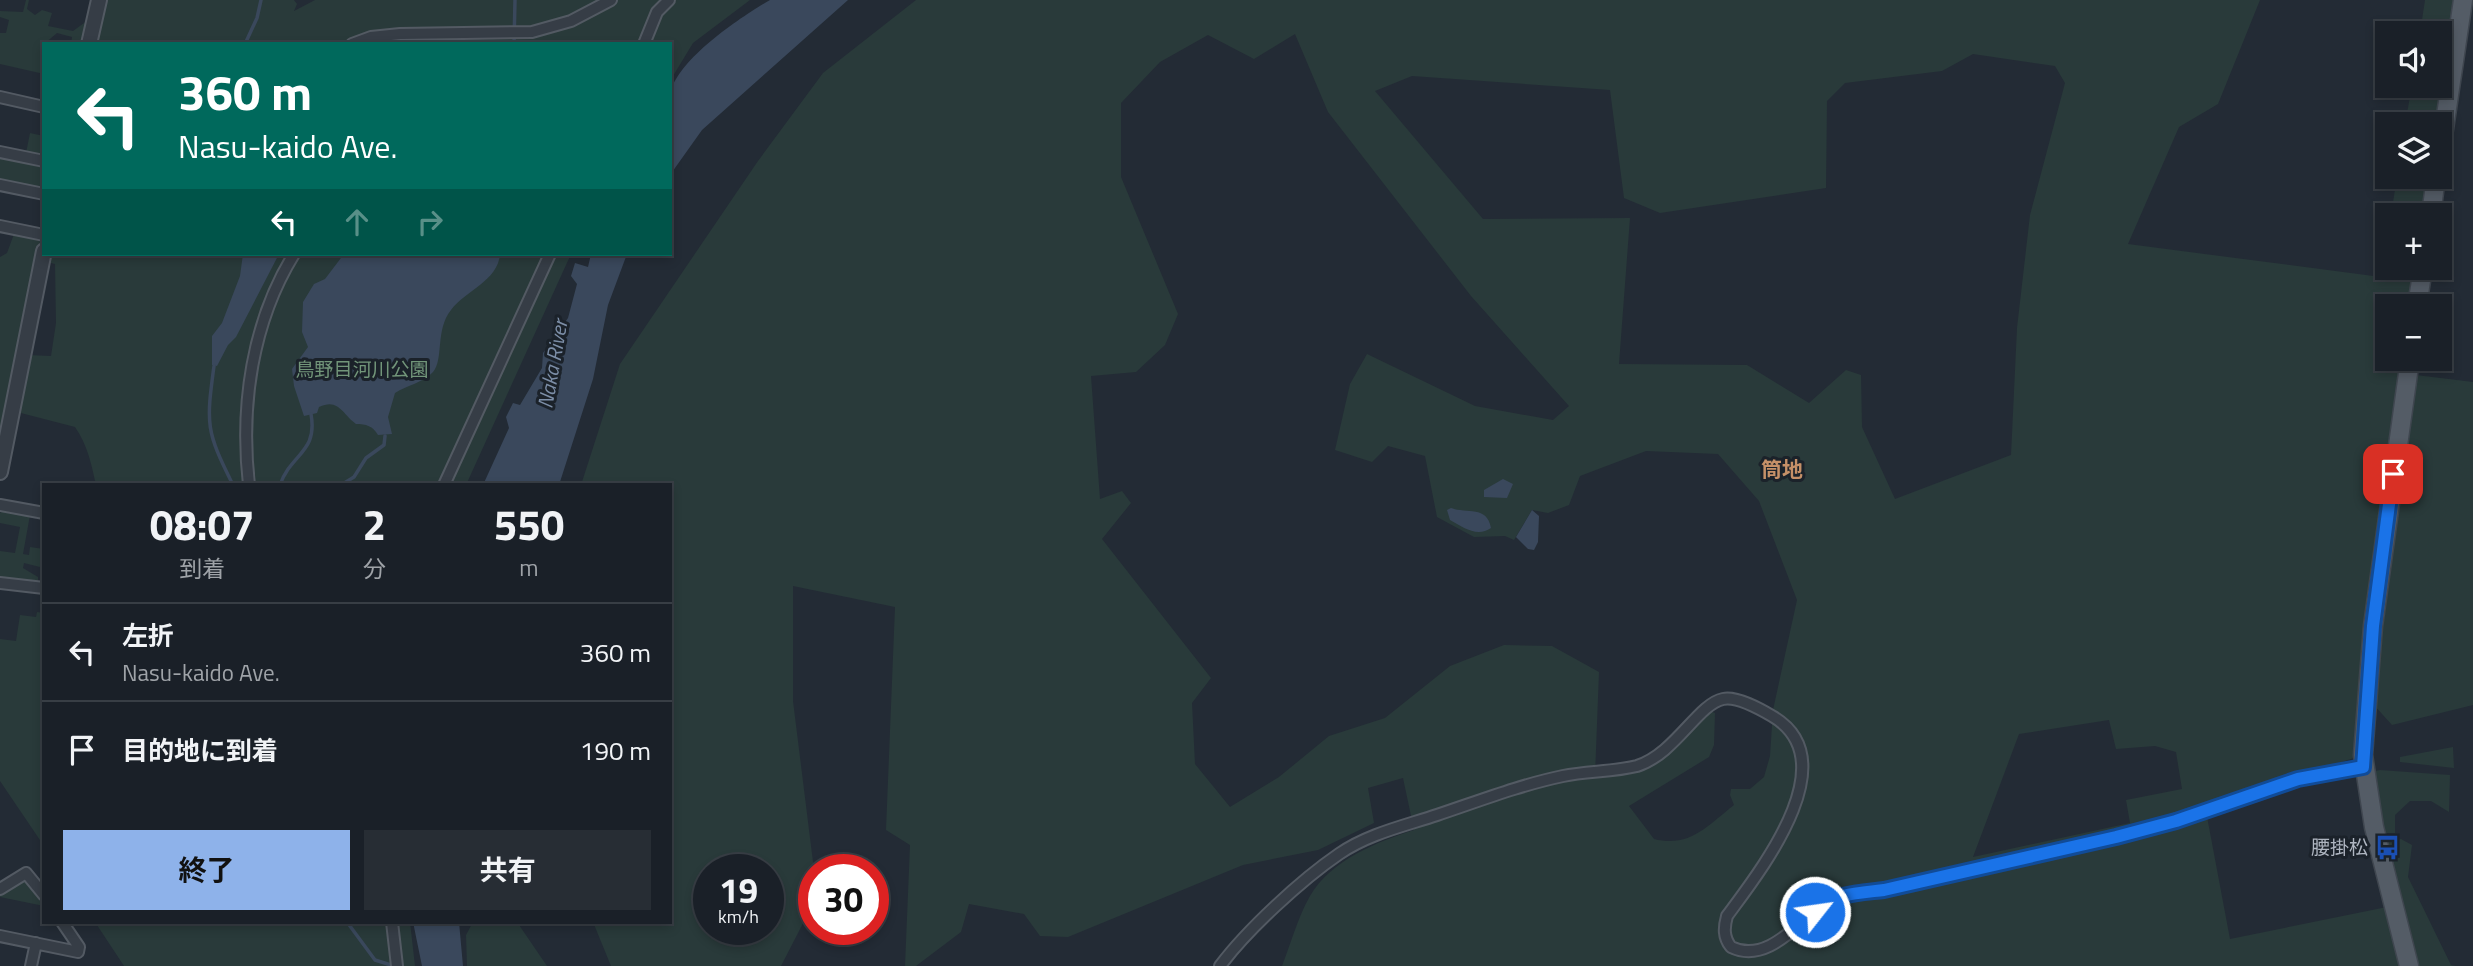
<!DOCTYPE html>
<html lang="ja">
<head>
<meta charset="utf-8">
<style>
	:root { --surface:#1a2028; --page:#272d34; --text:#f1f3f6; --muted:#9fa3a8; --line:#383e45; --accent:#8eb2ea }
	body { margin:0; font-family:"Titillium Web","Noto Sans JP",sans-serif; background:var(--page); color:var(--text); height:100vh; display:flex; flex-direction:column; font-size:26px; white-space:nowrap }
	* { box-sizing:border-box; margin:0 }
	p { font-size:23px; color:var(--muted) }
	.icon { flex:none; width:38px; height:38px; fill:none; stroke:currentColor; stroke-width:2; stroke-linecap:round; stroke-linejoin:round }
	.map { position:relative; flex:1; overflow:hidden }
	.details { position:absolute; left:42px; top:483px; width:630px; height:441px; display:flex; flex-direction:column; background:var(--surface); border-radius:0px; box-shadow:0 4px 10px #0003,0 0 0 2px var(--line) }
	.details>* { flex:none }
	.hud { position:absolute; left:42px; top:42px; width:630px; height:214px; border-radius:0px; box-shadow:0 4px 10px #0003,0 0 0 2px var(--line); background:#00695c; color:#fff; overflow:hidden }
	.fabs { position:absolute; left:2375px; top:21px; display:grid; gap:14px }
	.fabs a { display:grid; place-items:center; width:77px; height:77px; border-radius:0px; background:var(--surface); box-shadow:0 4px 10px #0003,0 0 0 2px var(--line); font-size:35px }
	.speed { position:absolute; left:693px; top:854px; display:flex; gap:14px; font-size:35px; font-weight:700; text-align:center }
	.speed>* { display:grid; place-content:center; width:91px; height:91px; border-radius:50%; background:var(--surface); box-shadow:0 4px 10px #0003,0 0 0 2px var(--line); line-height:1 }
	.speed small { font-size:18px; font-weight:400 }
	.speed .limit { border:10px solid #d22; background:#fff; color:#111 }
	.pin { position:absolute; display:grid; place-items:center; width:60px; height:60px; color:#fff; margin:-30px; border-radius:14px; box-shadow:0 4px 10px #0006 }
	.me { position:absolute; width:77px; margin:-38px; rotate:60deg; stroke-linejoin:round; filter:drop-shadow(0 0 5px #0008) }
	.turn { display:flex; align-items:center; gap:24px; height:147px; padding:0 21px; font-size:32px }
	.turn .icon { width:91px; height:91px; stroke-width:2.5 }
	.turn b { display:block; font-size:49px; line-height:60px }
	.lanes { display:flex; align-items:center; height:66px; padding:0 21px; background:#0003; justify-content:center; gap:35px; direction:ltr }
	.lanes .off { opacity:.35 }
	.eta { display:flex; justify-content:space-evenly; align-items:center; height:119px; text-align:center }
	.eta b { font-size:42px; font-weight:700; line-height:49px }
	.primary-button { display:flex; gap:14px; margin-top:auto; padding:14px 21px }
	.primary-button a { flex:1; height:80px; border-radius:0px; background:var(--accent); color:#111; font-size:28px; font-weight:700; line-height:80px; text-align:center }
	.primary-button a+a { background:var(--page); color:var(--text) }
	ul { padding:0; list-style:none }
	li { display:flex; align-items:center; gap:21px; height:98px; padding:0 21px; border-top:2px solid var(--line) }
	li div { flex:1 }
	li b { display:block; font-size:26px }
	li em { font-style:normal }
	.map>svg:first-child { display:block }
	.green { fill:#293a3a; fill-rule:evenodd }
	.water { fill:#3a485c }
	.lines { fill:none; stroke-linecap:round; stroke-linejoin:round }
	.stream { stroke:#3a485c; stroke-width:3.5 }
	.minor-casing { stroke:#535a63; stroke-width:14 }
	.tertiary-casing { stroke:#535a63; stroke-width:18 }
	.primary-casing { stroke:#3f464f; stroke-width:21 }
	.minor { stroke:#363d46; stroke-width:10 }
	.tertiary { stroke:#363d46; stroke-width:14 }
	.primary { stroke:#545c66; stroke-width:18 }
	.route-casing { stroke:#114b97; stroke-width:18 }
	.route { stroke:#1a73e8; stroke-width:12 }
	.labels { text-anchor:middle; stroke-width:6; stroke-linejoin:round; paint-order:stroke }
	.park-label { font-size:19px; fill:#72967a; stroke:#1b222a }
	.poi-label { font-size:19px; fill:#b0b7c2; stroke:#1b222a; text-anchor:end }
	.water-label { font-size:21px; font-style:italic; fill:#7c8ea7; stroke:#1b222a }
	.neighbourhood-label { font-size:21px; font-weight:bold; fill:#c59068; stroke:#1b222a }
</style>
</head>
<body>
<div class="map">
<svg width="2473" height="966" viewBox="0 0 2473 966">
	<rect width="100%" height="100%" fill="#232b35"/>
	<path class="green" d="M26,0H29L27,9L35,15L42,10L52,13L48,26L73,31L91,18L102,0H294L297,4L294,11L315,0H750L693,43L670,81V44H71L72,37L57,33L44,44V74L0,64V33H6L9,20L0,17V11L23,12Z
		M916,0H2260L2218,104L2179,127L2128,244L2381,277L2387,239V268H2416L2411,306H2387V359H2403L2354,758L2205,806L2230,939L2387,907L2401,966H1282C1291,943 1298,917 1310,896C1331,860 1377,842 1414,830L1403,778L1368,788L1374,823L1318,850L1243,865L1068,937L1040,936L1024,914L969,904L961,932L916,966H905L910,845L886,830L895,607L793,586V701L814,870V902L781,966H611L593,922H670V485H581L620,364L758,161L823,73ZM1295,34L1328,112L1471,296L1569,406L1553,420L1475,406L1367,354L1350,384L1335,450L1372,462L1388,446L1425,456L1437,517L1474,537L1505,536L1514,540L1532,510L1548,513L1569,505L1580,476L1646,451L1718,454L1759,501L1797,600L1773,710L1770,756L1764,777L1750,789H1731L1730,795L1734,805C1707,826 1690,848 1654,839L1629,806L1709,757L1714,745L1715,713L1710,711L1686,737L1656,761L1595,776L1599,672L1552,646L1504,645L1450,666L1385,718L1329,736L1279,777L1230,807L1195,764L1192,703L1211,678L1102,539L1131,503L1122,491L1100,499L1091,376L1136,372L1165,345L1178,314L1121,177V103L1160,62L1208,35L1254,59ZM1973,54L2055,66L2065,83L2030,215L2017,328L2011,455L1895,499L1862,427L1861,375L1846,370L1809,403L1747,365L1619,364L1630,218L1483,219L1375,91L1412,76L1610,90L1624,198L1660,213L1826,188L1827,101L1845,83L1942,71ZM2109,720L2116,749L2155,746L2176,752L2182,789L2126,800L2130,823L1973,857L2019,734ZM709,870H768V929H709Z
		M2425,0H2456L2437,124H2405L2412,86H2440V33H2420Z
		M30,133L44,136V156L26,153Z
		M0,156L44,164V188L0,179Z
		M2397,177H2429L2423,215H2391Z
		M14,234L38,238L40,242L0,451V257L7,253Z
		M47,254H571L466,485H96C91,463 88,446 75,427L17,412L27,355L51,356L56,323L55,264L47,262Z
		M2416,375L2473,382V705L2392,725L2373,704Z
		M5,510L30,515L23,554L29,555L30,547L44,549L40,567L24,563L23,568L38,577V584L0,580V551L15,553L20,527L0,523V513Z
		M37,612L44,613V846L0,781V639L16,641L20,615L36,617Z
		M2453,747L2454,768L2400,762V757Z
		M2380,770L2450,775L2449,812L2431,801H2410L2395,815V833H2384L2374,778L2375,771Z
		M2401,839L2412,845L2408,877L2451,965L2456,966H2413L2386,842Z
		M23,880L29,881L44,906L0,897V894Z
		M95,922H410L415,966H124Z
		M473,922H517L547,966H467L466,935Z"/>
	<path class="water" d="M770,0H848L702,130L670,175C670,150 666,120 670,95C676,60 741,17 770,0Z
		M243,254H279L236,337L228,345L217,366L212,365V336L222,323L240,276Z
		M344,254H500C498,281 465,291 451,310C435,330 444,359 433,372C423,383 407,385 395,393L388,417L392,434L378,435C373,426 366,424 356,424C342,414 339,398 319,407L317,413L304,416L294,386L292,369L308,347L302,332L303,302L314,284L325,279Z
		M591,254H627L608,305L593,379L559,485H483L509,428L506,417L513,403L520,405L542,368L543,353L568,318L577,284L571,276L575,263L588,267Z
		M1503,479L1513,484L1507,498L1484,497V490Z
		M1451,508C1467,514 1487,505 1491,528C1477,538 1463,527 1450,520L1447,510Z
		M1532,510L1539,516L1538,542L1534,550L1528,549L1516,537Z
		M413,922H459L463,966H422Z"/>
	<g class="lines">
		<path class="stream" d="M245,44L257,18L261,0
			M514,44L515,0
			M214,366C206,425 206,431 233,485
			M280,485C291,453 318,453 311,414
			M341,485L354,477L366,458L384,445L385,436
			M347,922L375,960L394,966"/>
		<defs>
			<path id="minor" d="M352,44L371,37L400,34L532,32L571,21L611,0
				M644,44L657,12L669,0
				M0,97L44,107
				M0,152L44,161
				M0,185L44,194
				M0,226L44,235
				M249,485C240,406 252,322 294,254
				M444,485L550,254
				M0,505L44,513
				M0,583L44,588
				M0,889L26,873L44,895
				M392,922L397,966
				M0,936L78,952L79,947L62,922
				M31,966L36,943
				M1220,966C1247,930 1301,880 1339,854C1368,834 1404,826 1437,815C1479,801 1520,785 1563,776C1587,771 1613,772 1637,766C1675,754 1698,704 1723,699C1737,696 1760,709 1772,716C1848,760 1761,870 1727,916C1724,927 1723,937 1731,947C1770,966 1803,915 1830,901C1846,893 1866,893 1884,890L2116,837L2176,821L2298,779L2363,767"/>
			<path id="tertiary" d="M89,44L99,0
				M0,472L44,251"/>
			<path id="primary" d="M2440,156L2463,0
				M2431,215L2436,177
				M2417,306L2423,268
				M2409,966L2374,827L2363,755L2373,626L2410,359"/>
		</defs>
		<use href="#minor" class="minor-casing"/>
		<use href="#tertiary" class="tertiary-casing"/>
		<use href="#primary" class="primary-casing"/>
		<use href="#minor" class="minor"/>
		<use href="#tertiary" class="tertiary"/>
		<use href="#primary" class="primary"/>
	</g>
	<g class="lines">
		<defs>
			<path id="route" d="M1815,912C1833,893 1859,893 1884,890L2116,837L2176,821L2298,779L2363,767L2373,626L2393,474"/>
		</defs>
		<use href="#route" class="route-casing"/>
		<use href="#route" class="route"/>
	</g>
	<defs>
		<symbol id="bus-bare" viewBox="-9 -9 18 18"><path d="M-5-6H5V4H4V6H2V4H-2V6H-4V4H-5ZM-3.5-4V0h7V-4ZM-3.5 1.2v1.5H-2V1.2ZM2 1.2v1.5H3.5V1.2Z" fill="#1a4fb4" stroke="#1b222a" stroke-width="2.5" paint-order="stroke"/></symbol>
	</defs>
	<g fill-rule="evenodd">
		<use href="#bus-bare" x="2370" y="830" width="35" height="35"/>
	</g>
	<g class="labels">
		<g class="park-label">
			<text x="362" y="376">鳥野目河川公園</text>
		</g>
		<g class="poi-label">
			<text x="2368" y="854">腰掛松</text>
		</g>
		<g class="water-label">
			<text transform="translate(553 364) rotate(-80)" y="7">Naka River</text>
		</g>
		<g class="neighbourhood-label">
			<text x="1782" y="477">筒地</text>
		</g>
	</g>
</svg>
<div class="fabs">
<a><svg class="icon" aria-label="sound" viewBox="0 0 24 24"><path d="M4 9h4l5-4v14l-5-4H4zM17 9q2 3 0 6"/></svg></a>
<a><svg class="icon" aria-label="layers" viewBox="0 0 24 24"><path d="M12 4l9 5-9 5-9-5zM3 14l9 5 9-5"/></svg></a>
<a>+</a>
<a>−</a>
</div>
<div class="speed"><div>19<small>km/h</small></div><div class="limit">30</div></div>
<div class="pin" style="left:2393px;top:474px;background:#d93025"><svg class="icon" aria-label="arrive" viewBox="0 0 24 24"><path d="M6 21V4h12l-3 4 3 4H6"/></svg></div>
<svg class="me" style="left:1815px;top:912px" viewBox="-20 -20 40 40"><circle r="17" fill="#1a73e8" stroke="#fff" stroke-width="3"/><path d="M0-11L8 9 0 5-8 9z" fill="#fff"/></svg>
<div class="hud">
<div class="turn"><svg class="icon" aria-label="left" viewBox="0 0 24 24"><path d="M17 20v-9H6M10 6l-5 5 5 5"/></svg><div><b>360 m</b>Nasu-kaido Ave.</div></div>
<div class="lanes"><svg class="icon" aria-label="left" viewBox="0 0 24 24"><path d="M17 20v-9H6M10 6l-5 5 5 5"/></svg><svg class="icon off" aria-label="ahead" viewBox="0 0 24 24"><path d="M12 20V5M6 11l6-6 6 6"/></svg><svg class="icon off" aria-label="right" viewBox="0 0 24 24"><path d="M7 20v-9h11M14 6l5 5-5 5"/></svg></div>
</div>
<section class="details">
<div class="eta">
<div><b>08:07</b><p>到着</p></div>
<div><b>2</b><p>分</p></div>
<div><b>550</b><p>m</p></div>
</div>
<ul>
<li><svg class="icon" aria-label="left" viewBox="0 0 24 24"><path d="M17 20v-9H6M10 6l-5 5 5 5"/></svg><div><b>左折</b><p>Nasu-kaido Ave.</p></div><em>360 m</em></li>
<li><svg class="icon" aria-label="arrive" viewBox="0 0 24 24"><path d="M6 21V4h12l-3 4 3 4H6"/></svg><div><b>目的地に到着</b></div><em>190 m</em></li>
</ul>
<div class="primary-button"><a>終了</a><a>共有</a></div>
</section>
</div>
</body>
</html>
